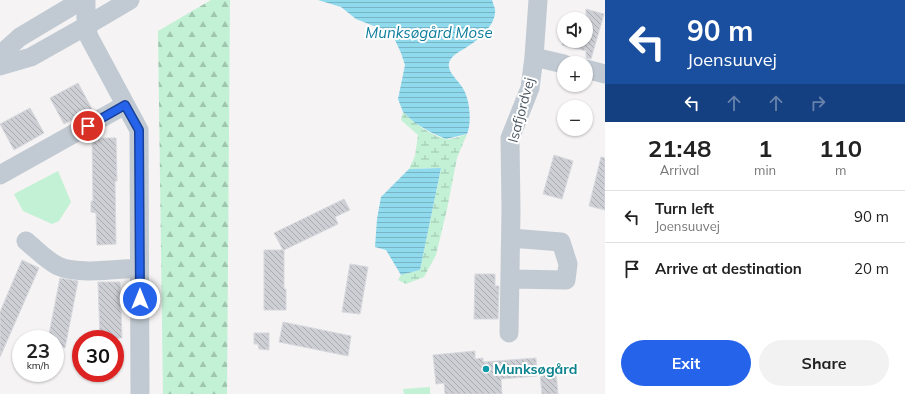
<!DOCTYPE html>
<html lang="en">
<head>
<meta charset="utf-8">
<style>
	:root { --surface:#fff; --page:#f2f2f2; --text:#222; --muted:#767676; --line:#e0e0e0; --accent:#2563eb }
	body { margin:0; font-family:Mulish,sans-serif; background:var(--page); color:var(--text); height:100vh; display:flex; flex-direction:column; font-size:15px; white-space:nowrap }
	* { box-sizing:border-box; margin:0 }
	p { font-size:13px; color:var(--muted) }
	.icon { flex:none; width:22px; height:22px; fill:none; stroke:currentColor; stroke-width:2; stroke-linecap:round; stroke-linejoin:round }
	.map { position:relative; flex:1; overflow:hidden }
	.panel { display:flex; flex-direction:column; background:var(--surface); width:300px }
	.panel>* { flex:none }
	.top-card { background:#1a4fa0; color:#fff; overflow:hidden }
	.fabs { position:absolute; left:557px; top:12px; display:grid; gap:8px }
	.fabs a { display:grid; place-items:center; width:36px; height:36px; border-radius:50%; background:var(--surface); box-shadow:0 1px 3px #0004; font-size:20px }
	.speed { position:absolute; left:12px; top:330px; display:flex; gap:8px; font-size:20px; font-weight:700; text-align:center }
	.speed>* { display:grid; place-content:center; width:52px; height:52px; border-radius:50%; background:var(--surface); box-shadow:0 1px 3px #0004; line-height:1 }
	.speed small { font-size:10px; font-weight:400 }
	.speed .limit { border:6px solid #d22; background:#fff; color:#111 }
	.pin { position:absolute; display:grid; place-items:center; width:34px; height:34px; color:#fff; margin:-17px; border:2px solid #fff; border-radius:50%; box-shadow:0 1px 4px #0007 }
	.me { position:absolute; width:44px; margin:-22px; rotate:0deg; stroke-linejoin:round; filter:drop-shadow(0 0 3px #0008) }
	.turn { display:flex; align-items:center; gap:14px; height:84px; padding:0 16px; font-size:18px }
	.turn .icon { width:52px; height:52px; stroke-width:2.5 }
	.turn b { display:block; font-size:28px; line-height:34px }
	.lanes { display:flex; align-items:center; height:38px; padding:0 16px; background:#0003; justify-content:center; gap:20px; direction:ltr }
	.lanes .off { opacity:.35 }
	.eta { display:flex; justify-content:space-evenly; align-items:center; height:68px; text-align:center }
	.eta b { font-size:24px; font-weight:700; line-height:28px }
	.cta { display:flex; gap:8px; margin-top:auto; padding:8px 16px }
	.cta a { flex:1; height:46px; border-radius:24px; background:var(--accent); color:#fff; font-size:16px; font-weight:700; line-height:46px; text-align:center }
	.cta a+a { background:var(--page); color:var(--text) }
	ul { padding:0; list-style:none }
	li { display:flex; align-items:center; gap:12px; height:52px; padding:0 16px; border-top:1px solid var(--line) }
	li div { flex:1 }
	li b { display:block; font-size:15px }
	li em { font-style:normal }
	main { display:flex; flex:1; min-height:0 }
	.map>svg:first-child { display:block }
	.forest { fill:url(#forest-firs) }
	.wetland { fill:url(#wetland-marsh) }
	.park { fill:#c3f1d5 }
	.water { fill:url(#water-rules) }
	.building { fill:url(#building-back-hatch); stroke:#d7d9de }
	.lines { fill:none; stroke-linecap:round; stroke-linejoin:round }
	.minor { stroke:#c1cad2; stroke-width:19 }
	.route-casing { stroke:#184099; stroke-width:10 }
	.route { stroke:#2563eb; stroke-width:7 }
	.culture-dot { fill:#0f9aa8; stroke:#fff; stroke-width:1.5 }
	.labels { text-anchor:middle; stroke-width:4; stroke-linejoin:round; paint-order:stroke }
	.street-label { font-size:14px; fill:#4a5661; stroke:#fff }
	.culture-label { font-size:14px; font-weight:bold; fill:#0d838f; stroke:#fff; text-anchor:start }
	.water-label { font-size:15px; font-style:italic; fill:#0c7c9b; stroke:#fff }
</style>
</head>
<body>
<main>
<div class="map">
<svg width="605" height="394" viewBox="0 0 605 394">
	<defs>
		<pattern id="forest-firs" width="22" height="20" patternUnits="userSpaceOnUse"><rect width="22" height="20" fill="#c3f1d5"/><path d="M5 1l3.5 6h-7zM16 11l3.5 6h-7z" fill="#a0c6b0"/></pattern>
		<pattern id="wetland-marsh" width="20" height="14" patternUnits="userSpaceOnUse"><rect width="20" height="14" fill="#c3f1d5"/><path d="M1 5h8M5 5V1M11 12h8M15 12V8" fill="none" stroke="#a0c6b0"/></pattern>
		<pattern id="water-rules" width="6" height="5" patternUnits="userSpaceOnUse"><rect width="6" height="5" fill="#90daee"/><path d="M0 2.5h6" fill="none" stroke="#78b4c4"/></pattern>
		<pattern id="building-back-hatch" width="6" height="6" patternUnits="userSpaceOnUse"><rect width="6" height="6" fill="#cdcfd5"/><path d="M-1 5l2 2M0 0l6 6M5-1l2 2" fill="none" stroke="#a8abb0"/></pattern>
	</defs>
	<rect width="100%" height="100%" fill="#f5f3f3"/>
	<path class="forest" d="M211,0H230L227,394H163L158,31Z"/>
	<path class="wetland" d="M403,112C413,122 431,136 446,139C452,140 461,136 467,134L457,158L447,209L436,255L424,277L406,284L398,280L401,275L420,270L441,168L409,169L415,156L418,135L401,120Z"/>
	<path class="park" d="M58,171L71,202L59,221L52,224L23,211L14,194Z
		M430,387V394H404L403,389Z"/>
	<path class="water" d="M318,0H492C493,3 494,6 495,9C497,24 479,40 467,47C461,51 451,55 449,63C447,72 458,80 462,87C470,98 472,122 467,134L446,139L432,133L415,123L403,112L398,99L405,65L401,53L395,40L384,30L356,19L341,7Z
		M441,168L420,270L401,275L386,250L375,247L377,219L381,197L409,169Z"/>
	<path class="building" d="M586,9L604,14L591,59L586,58V51L562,45L563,41H586Z
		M78,83L92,109L64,124L50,98Z
		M30,108L44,133L14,150L0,124Z
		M92,138H116L117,181H115L116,244L97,245L96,213L91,212V201H93Z
		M554,155L573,161L562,199L543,194Z
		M601,157L605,158V210L589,206Z
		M344,199L350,210L335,217L338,224L284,250V289H286V310H264V250H283L274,233Z
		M22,260L39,268L0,357V312Z
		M350,264L368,267L360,314L342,312Z
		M475,274H495V286H499L498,319H474Z
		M60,278L78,281L65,348L55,346V339H48Z
		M98,282H120L122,338L100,339Z
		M283,322L351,336L348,356L279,342Z
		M254,333H269V350L259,349L258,344H254Z
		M475,351V359L483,358V362L536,358L537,376L501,379L502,394H445L444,383L436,384L433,355Z
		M556,372L558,394H542L540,374Z"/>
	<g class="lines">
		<path class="minor" d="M86,0V26L89,37L139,130L140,394
			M0,55L20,37L82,0
			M534,57L564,64
			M0,66L31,57L86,26L130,0
			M586,69L605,74
			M0,175L125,105
			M26,241C36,249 46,260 58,266C77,275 118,269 139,268
			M510,279L566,280L568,264L561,242L511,238
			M509,333L511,211L510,138L530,88L534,57L538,0"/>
	</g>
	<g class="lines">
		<defs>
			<path id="route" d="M88,126L125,105L139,130L140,299"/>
		</defs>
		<use href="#route" class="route-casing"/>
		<use href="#route" class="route"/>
	</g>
	<circle class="culture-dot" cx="486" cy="369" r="4"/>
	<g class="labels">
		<g class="street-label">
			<text transform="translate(521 110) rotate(-75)" y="5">Isafjordvej</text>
		</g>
		<g class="culture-label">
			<text x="494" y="374">Munksøgård</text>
		</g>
		<g class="water-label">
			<text x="429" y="38">Munksøgård Mose</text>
		</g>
	</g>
</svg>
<div class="fabs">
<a><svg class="icon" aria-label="sound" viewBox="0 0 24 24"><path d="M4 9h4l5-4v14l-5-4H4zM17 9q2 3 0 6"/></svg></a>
<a>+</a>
<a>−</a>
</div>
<div class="speed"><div>23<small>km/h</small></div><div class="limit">30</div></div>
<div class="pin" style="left:88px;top:126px;background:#d93025"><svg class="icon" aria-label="arrive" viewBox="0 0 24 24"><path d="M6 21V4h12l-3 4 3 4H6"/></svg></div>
<svg class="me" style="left:140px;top:299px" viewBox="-20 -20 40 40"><circle r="17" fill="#2563eb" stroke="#fff" stroke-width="3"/><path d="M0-11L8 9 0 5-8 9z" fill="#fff"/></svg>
</div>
<section class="panel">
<div class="top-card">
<div class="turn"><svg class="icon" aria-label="left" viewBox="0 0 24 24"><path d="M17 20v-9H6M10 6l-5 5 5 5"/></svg><div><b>90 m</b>Joensuuvej</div></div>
<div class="lanes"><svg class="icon" aria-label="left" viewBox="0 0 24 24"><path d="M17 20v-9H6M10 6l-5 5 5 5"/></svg><svg class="icon off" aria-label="ahead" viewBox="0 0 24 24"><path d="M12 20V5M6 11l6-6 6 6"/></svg><svg class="icon off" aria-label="ahead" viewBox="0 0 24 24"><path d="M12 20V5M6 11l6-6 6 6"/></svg><svg class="icon off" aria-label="right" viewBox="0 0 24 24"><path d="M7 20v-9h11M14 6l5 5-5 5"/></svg></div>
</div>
<div class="eta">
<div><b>21:48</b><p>Arrival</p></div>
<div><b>1</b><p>min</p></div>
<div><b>110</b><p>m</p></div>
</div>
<ul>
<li><svg class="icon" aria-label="left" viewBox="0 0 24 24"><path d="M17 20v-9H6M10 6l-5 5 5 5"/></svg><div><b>Turn left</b><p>Joensuuvej</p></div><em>90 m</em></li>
<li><svg class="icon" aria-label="arrive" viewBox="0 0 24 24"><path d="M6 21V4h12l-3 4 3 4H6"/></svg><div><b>Arrive at destination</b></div><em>20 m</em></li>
</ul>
<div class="cta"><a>Exit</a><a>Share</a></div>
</section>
</main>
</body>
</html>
